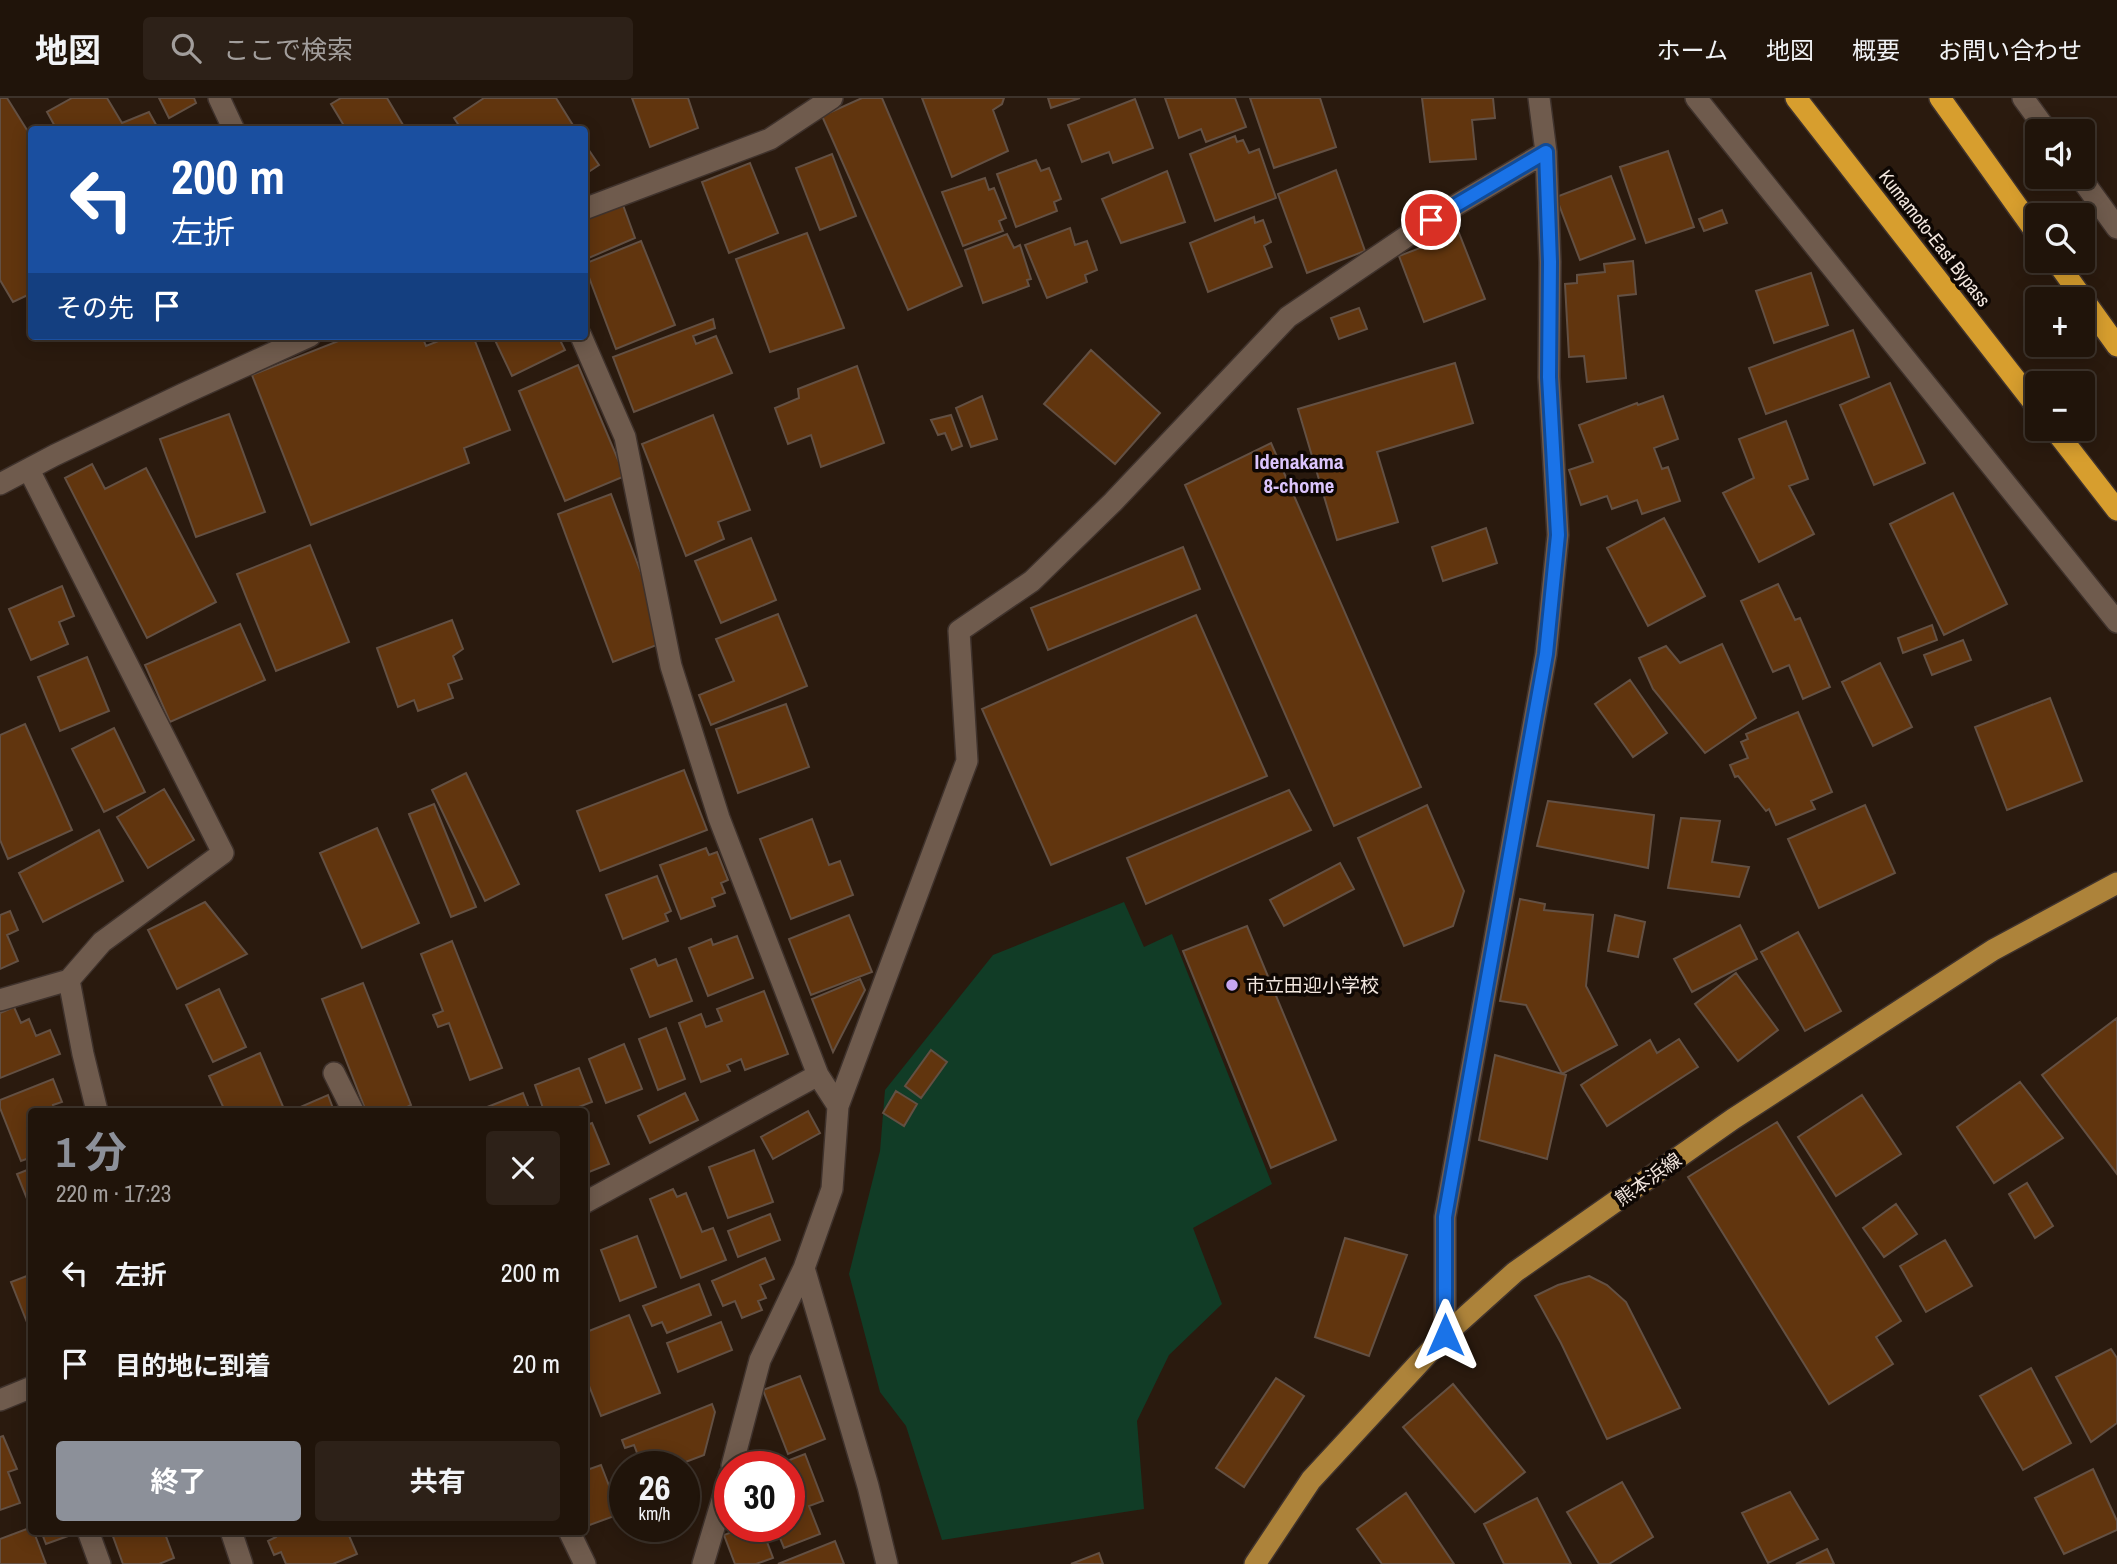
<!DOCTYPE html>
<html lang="ja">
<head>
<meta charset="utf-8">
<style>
	:root { --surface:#20140a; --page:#2d2118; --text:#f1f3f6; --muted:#a29e9c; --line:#3d332b; --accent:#8c9099 }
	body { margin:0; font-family:"Archivo Narrow","Noto Sans JP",sans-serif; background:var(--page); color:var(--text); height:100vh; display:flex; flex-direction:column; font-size:26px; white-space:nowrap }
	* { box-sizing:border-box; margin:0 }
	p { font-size:23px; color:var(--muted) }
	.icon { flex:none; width:38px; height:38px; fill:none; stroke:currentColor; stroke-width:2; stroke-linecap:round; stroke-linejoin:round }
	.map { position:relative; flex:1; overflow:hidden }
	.details { position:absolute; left:28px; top:1010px; width:560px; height:427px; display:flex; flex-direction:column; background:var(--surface); border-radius:7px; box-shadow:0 4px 18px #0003,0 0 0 2px var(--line) }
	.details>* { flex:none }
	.banner { position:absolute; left:28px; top:28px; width:560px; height:214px; border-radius:7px; box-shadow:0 4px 18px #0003,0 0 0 2px var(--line); background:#1a4fa0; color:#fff; overflow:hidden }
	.tools { position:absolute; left:2025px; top:21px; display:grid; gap:14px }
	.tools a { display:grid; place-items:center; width:70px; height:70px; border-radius:7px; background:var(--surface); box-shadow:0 4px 18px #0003,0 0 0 2px var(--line); font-size:35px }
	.speed { position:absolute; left:609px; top:1353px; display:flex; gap:14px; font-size:35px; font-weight:700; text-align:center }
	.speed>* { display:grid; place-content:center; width:91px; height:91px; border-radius:50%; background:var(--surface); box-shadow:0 4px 18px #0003,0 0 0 2px var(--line); line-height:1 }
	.speed small { font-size:18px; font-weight:400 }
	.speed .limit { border:10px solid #d22; background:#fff; color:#111 }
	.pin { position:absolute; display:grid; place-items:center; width:60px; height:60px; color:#fff; margin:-30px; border:4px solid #fff; border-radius:50%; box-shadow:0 2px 7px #0007 }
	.me { position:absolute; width:77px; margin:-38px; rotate:0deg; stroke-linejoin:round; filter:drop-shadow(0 0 5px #0008) }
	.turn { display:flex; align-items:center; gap:24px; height:147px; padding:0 28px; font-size:32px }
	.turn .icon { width:91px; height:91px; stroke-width:2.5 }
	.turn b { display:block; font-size:49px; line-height:60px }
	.then { display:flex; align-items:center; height:66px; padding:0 28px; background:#0003; gap:14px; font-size:26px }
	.round { display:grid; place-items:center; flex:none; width:74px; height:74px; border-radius:7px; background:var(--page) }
	.summary { display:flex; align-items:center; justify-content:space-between; height:119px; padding:0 28px }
	h1 { font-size:42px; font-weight:700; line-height:52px; color:var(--accent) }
	.action { display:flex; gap:14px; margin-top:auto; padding:14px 28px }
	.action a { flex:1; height:80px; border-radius:7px; background:var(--accent); color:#fff; font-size:28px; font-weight:700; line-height:80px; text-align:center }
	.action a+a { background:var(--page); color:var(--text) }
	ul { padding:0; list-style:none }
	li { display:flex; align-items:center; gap:21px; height:91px; padding:0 28px }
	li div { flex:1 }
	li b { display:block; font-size:26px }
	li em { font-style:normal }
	header { display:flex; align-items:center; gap:42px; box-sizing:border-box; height:98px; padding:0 35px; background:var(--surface); border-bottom:2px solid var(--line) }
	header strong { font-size:33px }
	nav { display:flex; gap:38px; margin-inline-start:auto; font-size:24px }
	.search { width:490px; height:63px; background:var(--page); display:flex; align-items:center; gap:18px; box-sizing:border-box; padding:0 24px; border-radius:7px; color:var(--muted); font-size:26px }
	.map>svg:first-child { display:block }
	.green { fill:#113c26 }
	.building { fill:#61350e; stroke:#635043; stroke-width:2 }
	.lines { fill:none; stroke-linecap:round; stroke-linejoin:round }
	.minor-casing { stroke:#3f322c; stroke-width:24 }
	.major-casing { stroke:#3f322c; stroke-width:24 }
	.highway-casing { stroke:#3f322c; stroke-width:24 }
	.minor { stroke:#6f5b4d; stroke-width:21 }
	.major { stroke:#ad833a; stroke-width:21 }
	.highway { stroke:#d79e2e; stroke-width:21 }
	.route-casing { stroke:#114b97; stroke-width:18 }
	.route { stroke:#1a73e8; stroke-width:12 }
	.poi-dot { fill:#c6a6f0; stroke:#0e0703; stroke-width:2.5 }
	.labels { text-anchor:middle; stroke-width:7; stroke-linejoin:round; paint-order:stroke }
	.street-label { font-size:19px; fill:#f2e6de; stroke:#0e0703 }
	.poi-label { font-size:19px; fill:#f2e6de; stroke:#0e0703; text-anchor:start }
	.neighbourhood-label { font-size:21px; font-weight:bold; fill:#dcc5fd; stroke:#0e0703 }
</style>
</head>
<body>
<header>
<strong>地図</strong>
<div class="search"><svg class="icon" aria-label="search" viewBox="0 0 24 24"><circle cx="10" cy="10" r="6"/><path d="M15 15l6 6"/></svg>ここで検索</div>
<nav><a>ホーム</a><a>地図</a><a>概要</a><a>お問い合わせ</a></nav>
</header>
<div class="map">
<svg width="2117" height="1466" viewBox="0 0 2117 1466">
	<rect width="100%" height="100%" fill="#2a1a0e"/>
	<path class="green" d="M1124,804L1144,849L1172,836L1272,1086L1193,1130L1222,1206L1169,1257L1137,1323L1144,1411L942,1442L906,1328L880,1294L849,1176L880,1053L885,992L993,857Z"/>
	<path class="building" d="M0,0H7L32,40V195L13,204L0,182Z
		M72,0H107L122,25L149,14L159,32H57L47,14Z
		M159,0H194L196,5L169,20Z
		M341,0H387L406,32H335L343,26L331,6Z
		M484,0H556L576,32H462L454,20Z
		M632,0H688L698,30L650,49Z
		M862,0H882L962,188L908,212L822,18Z
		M922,0H1004L1002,6L993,12L1008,53L952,79Z
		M1048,0H1080L1051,10Z
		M1165,0H1235L1246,29L1206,44L1201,31L1179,40Z
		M1250,0H1320L1336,49L1274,70Z
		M1422,0H1493L1495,20L1472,22L1476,61L1430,64Z
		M1135,1L1153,50L1113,65L1109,54L1082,64L1068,27Z
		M1235,38L1237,44L1243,42L1249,55L1259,51L1276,100L1215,123L1190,56Z
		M584,45L599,67L584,77Z
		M1668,53L1694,129L1646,145L1620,69Z
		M832,56L856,118L820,132L796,70Z
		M1036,62L1041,73L1049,70L1061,101L1054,104L1057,113L1016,129L997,76Z
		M750,65L778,135L729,155L702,84Z
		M1336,72L1365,153L1307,175L1278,96Z
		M1167,73L1185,124L1121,145L1102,101Z
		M1611,78L1635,141L1580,162L1556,99Z
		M985,80L989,92L994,90L1006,120L999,123L1003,133L963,148L942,94Z
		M623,107L635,140L584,162V122Z
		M1722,112L1727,125L1704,133L1699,121Z
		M1254,119L1255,125L1263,122L1271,144L1264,148L1272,169L1208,194L1190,145Z
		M1070,130L1075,147L1087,143L1097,172L1085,177L1087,184L1047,200L1025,147Z
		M807,135L844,230L770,254L736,161Z
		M1459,135L1485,201L1424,224L1399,158Z
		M1007,136L1014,150L1020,147L1031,181L1027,182L1029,188L983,205L965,152Z
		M641,143L675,227L616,251L584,166Z
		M1633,163L1636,196L1618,198L1626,280L1587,284L1584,258L1569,259L1565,186L1577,185V177L1605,174L1604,166Z
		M1811,175L1828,227L1774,245L1756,193Z
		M1359,210L1367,231L1339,241L1331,220Z
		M713,221L715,230L693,238L696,246L716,238L732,275L634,314L613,259Z
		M1853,232L1869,279L1766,316L1749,270Z
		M351,238H422L426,248L451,238H473L510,332L464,350L469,365L311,427L252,277Z
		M493,238H558L565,252L512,278Z
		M1091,252L1160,315L1115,366L1044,306Z
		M1455,265L1473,325L1377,354L1398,424L1337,442L1298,311Z
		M578,267L625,378L565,403L519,293Z
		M857,268L884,345L821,369L811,337L788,346L775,310L799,300L798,291Z
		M1890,285L1925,365L1874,387L1840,307Z
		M982,298L997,341L971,349L956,310Z
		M1663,298L1678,341L1654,350L1662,371L1668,369L1680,403L1642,416L1637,402L1612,411L1607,398L1581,407L1569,372L1593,364L1579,327L1637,305L1638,307Z
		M229,316L265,414L196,439L160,341Z
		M713,317L750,412L718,424L724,441L686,458L642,346Z
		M951,317L962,348L952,352L945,335L938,337L931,322Z
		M1786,323L1808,381L1789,388L1814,436L1759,464L1723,395L1754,380L1739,341Z
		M1271,345L1421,689L1334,728L1185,387Z
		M92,366L105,391L146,370L216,504L147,540L65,380Z
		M1953,395L2007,506L1944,537L1890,426Z
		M611,396L667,543L613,564L558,416Z
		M1664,420L1705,498L1648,528L1607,450Z
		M1486,430L1497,465L1443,483L1432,449Z
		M751,440L776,502L721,525L695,463Z
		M310,447L349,544L276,573L237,476Z
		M1183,449L1200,491L1048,552L1031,510Z
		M1778,486L1795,522L1800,520L1830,589L1803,601L1789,567L1773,574L1741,503Z
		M62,488L74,518L59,524L68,546L31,562L9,511Z
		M778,516L807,588L711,627L699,597L734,583L716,541Z
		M1196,517L1267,678L1051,767L982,611Z
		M452,522L463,551L453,558L462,581L448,586L453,600L418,613L414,602L398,609L377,550Z
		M240,526L265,582L170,624L145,567Z
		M1932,527L1937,542L1903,555L1898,540Z
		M1963,542L1971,562L1932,577L1924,557Z
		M1722,546L1756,620L1705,655L1653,591L1639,560L1666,548L1680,565Z
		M87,559L109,613L60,633L38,579Z
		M1880,565L1912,629L1873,648L1842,584Z
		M1630,582L1667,635L1633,659L1595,606Z
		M2050,600L2082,683L2007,712L1975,629Z
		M786,606L809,669L738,695L716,631Z
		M1798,614L1832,694L1811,703L1815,711L1776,727L1769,711L1766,713L1738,678L1735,679L1730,667L1748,660L1741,644L1748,641L1746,636Z
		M25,626L72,732L8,761L0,742V637Z
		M114,630L145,694L104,714L72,651Z
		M684,672L707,732L600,773L577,713Z
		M466,675L519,786L485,803L432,692Z
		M164,691L194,742L148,770L117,719Z
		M1289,692L1311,732L1146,806L1127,760Z
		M1548,703L1654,717L1648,770L1537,748Z
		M434,706L476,809L451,819L409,716Z
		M1427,707L1464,793L1453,828L1404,848L1358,740Z
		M1865,707L1895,775L1819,810L1788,741Z
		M1681,720L1720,723L1712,764L1749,769L1739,799L1668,790Z
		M812,721L829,767L840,763L853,797L791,821L760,741Z
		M377,730L419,825L362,850L320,755Z
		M99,732L123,783L43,824L19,775Z
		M706,750L709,757L717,754L728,782L721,785L725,795L712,800L715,808L681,821L660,767Z
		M1340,765L1354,791L1284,828L1270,802Z
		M657,778L671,813L665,816L668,823L623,841L606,797Z
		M1520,801L1545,806L1544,812L1593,817L1586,888L1617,947L1562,976L1526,907L1500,903Z
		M205,804L247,856L177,891L148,832Z
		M10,813L18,832L7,837L18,863L0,871V817Z
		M849,817L872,874L811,897L789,841Z
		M1615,817L1645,824L1638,859L1608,853Z
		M1740,827L1757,861L1692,894L1674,861Z
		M1247,828L1336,1042L1271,1070L1183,853Z
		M1798,834L1841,913L1805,933L1761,854Z
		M737,838L753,880L708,898L689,850L711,841L713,847Z
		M452,843L502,970L470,982L449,925L438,929L433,917L443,913L421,856Z
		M655,861L658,868L676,861L692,903L650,919L631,871Z
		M1736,875L1778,932L1738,963L1695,906Z
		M860,881L865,892L833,954L812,901Z
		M363,885L411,1007L405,1010V1013H366L322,901Z
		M219,891L246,949L213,964L186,907Z
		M764,893L788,956L745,972L741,961L727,967L730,973L701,984L679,925L701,916L706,929L722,923L717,911Z
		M14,909L21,925L29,921L36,938L50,932L60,956L0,980V915Z
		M2117,920V1076L2042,977Z
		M666,930L685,981L658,992L639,941Z
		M1679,941L1698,969L1607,1028L1581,987L1650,942L1657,955Z
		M624,946L642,991L606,1005L589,961Z
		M931,952L947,964L921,1000L905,988Z
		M260,955L284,1011L278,1013H225L209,978Z
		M1495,957L1566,977L1547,1061L1479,1042Z
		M579,970L592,1004L568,1013H544L535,987Z
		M53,981L62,1004L53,1007L55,1013H32V1059L21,1063L0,1010V1002Z
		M2020,984L2063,1040L1994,1085L1957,1029Z
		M896,993L917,1006L904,1028L883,1015Z
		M523,995L530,1013H477Z
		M685,995L698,1022L650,1045L638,1018Z
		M328,997L334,1013H299L298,1010Z
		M1862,997L1901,1056L1836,1098L1798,1039Z
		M808,1013L820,1035L773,1061L761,1039Z
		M1777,1024L1901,1223L1876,1239L1893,1266L1829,1306L1688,1079Z
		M592,1025L609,1066L584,1076V1028Z
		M754,1052L773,1104L728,1120L709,1069Z
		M32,1070V1113L17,1076Z
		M2027,1085L2053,1128L2035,1140L2009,1096Z
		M673,1091L677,1099L686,1095L702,1134L713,1130L726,1162L681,1180L650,1101Z
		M1896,1106L1917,1136L1884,1159L1863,1130Z
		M770,1116L780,1142L738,1159L728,1133Z
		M637,1138L656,1189L620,1203L601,1152Z
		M1345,1140L1407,1157L1369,1258L1315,1239Z
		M1945,1142L1972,1188L1926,1214L1900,1168Z
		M765,1160L774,1181L760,1187L766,1200L758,1203L762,1212L742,1220L735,1203L723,1208L712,1183Z
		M32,1176V1237L11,1184Z
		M1589,1178L1607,1187L1626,1204L1680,1310L1607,1341L1561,1245L1535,1198L1558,1187Z
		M699,1186L711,1217L667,1235L662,1224L652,1228L643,1208Z
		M629,1217L660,1295L601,1318L584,1275V1235Z
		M721,1224L732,1252L678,1274L667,1245Z
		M2111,1251L2117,1260V1325L2091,1344L2056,1279Z
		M2031,1270L2071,1345L2023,1372L1980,1298Z
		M800,1278L825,1341L788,1356L763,1292Z
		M1276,1280L1304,1298L1244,1389L1216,1370Z
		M1453,1286L1525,1374L1475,1414L1403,1329Z
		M712,1306L715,1314L704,1357L675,1368H642L634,1347L625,1350L622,1342Z
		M3,1338L17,1371L8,1374L20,1405L0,1412V1339Z
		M805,1356L823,1403L809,1408L820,1436L784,1450L775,1428H789V1368H774Z
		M601,1367L620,1416L584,1429V1373Z
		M2093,1371L2117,1423V1432L2064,1456L2035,1400Z
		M1622,1384L1653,1439L1609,1466H1599L1567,1414Z
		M1790,1394L1818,1441L1768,1465L1742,1415Z
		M1406,1395L1454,1466H1382L1357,1431Z
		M1537,1400L1571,1466H1504L1484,1426Z
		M742,1428H761L773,1460L756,1466H735L724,1437L743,1430Z
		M32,1429L46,1466H0V1441Z
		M41,1433H67L68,1438L46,1446Z
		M111,1433H164L174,1460L159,1466H123Z
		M273,1433H347L357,1456L333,1466H286L281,1454L274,1457L268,1443L276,1439Z
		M835,1443L844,1466H778Z
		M1827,1451L1834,1466H1796Z
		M1099,1455L1103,1466H1071Z"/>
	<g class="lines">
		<defs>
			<path id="minor" d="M219,0L234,32
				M1696,0L2117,524
				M2023,0L2047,33
				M2080,79L2117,130
				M584,111L770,41L832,0
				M581,238L625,339L671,568L719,720L818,977L838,1008
				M29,372L223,755L102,844L69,882L83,956L97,1013
				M0,386L55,357L183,296L310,238
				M0,902L69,882
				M334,975L353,1013
				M584,1105L818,977
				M804,1170L868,1388L887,1466
				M1445,1237V1119L1546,556L1558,437L1549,279L1550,164L1546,54L1539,0
				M0,1302L32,1289
				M732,1368L760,1262L804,1170L832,1091L838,1008L967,663L959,533L1032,483L1113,404L1288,219L1431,122L1546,54
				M88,1433L100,1466
				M231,1433L242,1466
				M569,1433L585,1466
				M703,1466L730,1376"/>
			<path id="major" d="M1255,1466L1311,1382L1445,1237L1515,1174L1733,1021L1993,852L2117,785"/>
			<path id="highway" d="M1796,0L2037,309
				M1940,0L2037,136
				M2056,163L2117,248
				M2054,331L2117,412"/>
		</defs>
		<use href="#minor" class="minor-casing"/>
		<use href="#major" class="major-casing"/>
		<use href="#highway" class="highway-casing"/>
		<use href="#minor" class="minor"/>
		<use href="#major" class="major"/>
		<use href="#highway" class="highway"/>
	</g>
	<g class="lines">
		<defs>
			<path id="route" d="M1431,122L1546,54L1550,164L1549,279L1558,437L1546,556L1445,1119V1237"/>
		</defs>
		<use href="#route" class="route-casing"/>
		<use href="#route" class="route"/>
	</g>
	<circle class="poi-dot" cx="1232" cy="887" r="7"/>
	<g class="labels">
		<g class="street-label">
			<text transform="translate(1935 140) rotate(52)" y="7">Kumamoto-East Bypass</text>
			<text transform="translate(1648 1081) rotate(-35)" y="7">熊本浜線</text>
		</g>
		<g class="poi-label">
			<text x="1246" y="894">市立田迎小学校</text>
		</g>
		<g class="neighbourhood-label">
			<text x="1299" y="371">Idenakama<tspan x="1299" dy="24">8-chome</tspan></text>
		</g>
	</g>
</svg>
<div class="tools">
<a><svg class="icon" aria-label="sound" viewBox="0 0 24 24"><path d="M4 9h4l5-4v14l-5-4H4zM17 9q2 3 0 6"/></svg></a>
<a><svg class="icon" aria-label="search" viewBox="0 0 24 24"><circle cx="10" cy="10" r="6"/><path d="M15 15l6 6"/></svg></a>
<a>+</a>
<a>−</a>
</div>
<div class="speed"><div>26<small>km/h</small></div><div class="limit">30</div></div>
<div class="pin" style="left:1431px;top:122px;background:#d93025"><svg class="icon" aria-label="arrive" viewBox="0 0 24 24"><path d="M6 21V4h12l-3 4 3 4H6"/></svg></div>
<svg class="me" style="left:1445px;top:1237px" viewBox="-20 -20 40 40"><path d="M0-17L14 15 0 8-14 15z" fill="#1a73e8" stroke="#fff" stroke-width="4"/></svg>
<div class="banner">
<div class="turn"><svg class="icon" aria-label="left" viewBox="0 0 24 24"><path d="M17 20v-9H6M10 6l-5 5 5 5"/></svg><div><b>200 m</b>左折</div></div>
<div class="then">その先<svg class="icon" aria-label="arrive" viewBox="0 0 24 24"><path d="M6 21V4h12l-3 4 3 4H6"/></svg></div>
</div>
<section class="details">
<div class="summary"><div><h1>1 分</h1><p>220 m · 17:23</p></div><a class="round"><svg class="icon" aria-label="close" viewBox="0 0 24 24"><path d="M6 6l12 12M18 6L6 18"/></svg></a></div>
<ul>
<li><svg class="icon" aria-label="left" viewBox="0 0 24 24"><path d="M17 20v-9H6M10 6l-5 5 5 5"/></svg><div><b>左折</b></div><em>200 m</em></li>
<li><svg class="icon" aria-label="arrive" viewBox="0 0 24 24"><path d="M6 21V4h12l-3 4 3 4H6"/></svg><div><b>目的地に到着</b></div><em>20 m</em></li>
</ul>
<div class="action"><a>終了</a><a>共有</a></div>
</section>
</div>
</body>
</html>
